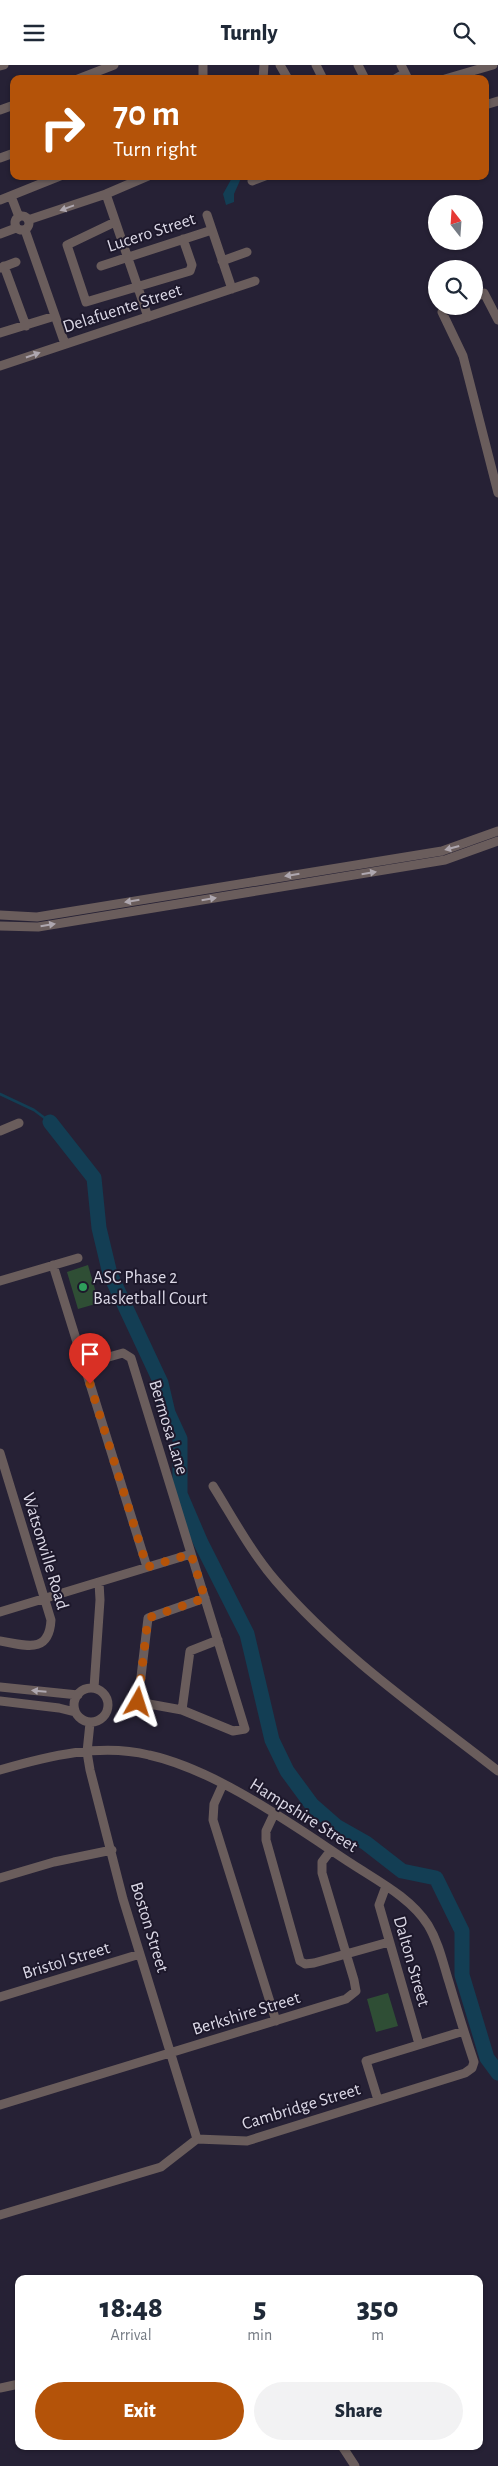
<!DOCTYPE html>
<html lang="en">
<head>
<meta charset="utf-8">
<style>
	:root { --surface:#fff; --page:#f2f2f3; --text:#1f2937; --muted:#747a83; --accent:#b45309 }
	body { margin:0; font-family:"Alegreya Sans",sans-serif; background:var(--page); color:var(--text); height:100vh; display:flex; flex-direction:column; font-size:19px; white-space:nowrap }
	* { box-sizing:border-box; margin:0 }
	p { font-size:16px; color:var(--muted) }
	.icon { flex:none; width:28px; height:28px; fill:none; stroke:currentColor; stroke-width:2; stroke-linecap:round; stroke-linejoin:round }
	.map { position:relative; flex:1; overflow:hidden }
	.details { position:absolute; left:15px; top:2210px; width:468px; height:175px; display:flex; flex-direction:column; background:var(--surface); border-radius:10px; box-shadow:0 1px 4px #0004 }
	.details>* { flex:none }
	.hud { position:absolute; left:10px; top:10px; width:479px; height:105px; border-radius:10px; box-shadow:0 1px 4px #0004; background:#b45309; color:#fff; overflow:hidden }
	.needle { width:32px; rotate:343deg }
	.controls { position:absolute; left:428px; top:130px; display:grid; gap:10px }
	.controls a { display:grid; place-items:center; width:55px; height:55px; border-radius:50%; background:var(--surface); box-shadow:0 1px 4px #0004; font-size:25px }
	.pin { position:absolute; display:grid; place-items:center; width:42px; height:42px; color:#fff; margin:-51px -21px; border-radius:50% 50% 50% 0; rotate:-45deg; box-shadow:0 0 5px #0007 }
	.pin .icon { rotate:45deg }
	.me { position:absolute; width:55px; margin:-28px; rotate:6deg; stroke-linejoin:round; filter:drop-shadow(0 0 4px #0008) }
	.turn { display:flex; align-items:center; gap:18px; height:105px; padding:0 20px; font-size:22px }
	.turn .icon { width:65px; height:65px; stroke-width:2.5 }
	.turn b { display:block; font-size:35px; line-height:42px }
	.eta { display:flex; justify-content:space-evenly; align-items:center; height:85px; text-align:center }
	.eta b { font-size:30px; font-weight:800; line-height:35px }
	.primary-button { display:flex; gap:10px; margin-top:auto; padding:10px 20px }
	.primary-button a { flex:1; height:58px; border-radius:30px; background:var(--accent); color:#fff; font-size:20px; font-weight:800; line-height:58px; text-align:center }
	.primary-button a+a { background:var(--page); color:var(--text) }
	header { display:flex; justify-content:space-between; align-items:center; height:65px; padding:0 20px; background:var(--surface); font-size:22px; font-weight:800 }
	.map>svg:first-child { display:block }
	.green { fill:#2f4e35 }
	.water { fill:#133e54 }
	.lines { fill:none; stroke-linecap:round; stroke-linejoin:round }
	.stream { stroke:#133e54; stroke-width:2.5 }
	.river { stroke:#133e54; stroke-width:15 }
	.street { stroke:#6a5d5c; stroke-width:9 }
	.oneway { fill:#aea7af }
	.route { stroke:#b45309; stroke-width:9; stroke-dasharray:0 16.2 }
	.leisure-dot { fill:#2e9e5b; stroke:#1d182b; stroke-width:2 }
	.labels { text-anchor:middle; stroke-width:4; stroke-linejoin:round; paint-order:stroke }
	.street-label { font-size:18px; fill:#dbd8e6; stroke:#1d182b }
	.poi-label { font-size:18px; fill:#dbd8e6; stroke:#1d182b; text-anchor:start }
</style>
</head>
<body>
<header><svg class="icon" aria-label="menu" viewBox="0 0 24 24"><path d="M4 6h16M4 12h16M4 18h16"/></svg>Turnly<svg class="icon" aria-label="search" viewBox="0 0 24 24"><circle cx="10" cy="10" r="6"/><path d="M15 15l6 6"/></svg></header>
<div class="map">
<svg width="498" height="2401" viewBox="0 0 498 2401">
	<rect width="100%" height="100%" fill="#262135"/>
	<path class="green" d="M88,1200L99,1238L78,1244L67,1207Z
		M388,1928L398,1961L376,1967L367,1934Z"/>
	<path class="water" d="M233,111H242L234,129V137L226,140L223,129Z"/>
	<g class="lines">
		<path class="stream" d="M0,1029L34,1045L50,1057"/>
		<path class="river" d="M50,1057L94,1113L99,1163L110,1209L161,1318L168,1348L180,1374V1429L201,1478L247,1569L272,1675L287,1706L312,1740L336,1761L366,1778L402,1806L436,1813L462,1866V1910L487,1993L498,2008"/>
		<path class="street" d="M203,0V14
			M280,0L288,14
			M316,0L323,14
			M358,0L365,14
			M401,0L408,14
			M0,1L4,0
			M78,14L114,0
			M263,14L264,0
			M395,14L405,8
			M445,14L493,0
			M485,40L498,36
			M0,45L14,40
			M0,93L14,88
			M252,116L265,111
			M106,129L148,252
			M11,131L19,152
			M0,135L60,111
			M207,150L232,224
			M15 158a7 7 0 1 1 14 0a7 7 0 1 1-14 0Z
			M28,155L106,129L148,111
			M115,157L67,180L86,237L190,206L192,200L183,174
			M25,165L65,279
			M0,169L16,163
			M222,196L247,187
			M4,201L26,261
			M101,201L212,165
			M0,203L16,197
			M474,233L484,228L498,255
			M454,241L442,247L463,291L498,428
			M0,268L55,251
			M0,301L255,216
			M0,850L37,852L442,786L498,766
			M0,861L38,862L445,795L498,776
			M0,1066L19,1058
			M53,1200L147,1502
			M0,1216L78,1193
			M84,1299L123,1288L131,1293L245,1664L233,1666L182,1645L138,1637L148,1553L205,1533
			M0,1388L51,1555C49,1590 25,1580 0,1576
			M213,1421C233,1453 251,1487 276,1516C340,1590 421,1646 498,1706
			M0,1547L191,1489
			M0,1622L78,1630
			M74 1640a17 17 0 1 1 34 0a17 17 0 1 1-34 0Z
			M94,1623L100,1535L99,1517
			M0,1636L59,1643L75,1647
			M182,1645L190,1586L218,1575
			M90,1658L87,1687L90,1705L123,1834L197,2074
			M0,1705C48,1691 100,1678 149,1690C217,1705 294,1761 352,1799C378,1816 411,1833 428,1860C439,1878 443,1898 449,1917C457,1944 465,1970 474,1997L472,2003L465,2008L247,2076L197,2074L161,2102L0,2150
			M223,1719L214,1739L213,1755L276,1956
			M274,1749L266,1766V1775L300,1896L305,1899L314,1898L389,1877
			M0,1813L54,1797L112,1785
			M386,1821L379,1840L419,1979
			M0,1932L140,1889
			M378,2035L366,1996L464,1966
			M0,2040L346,1934L356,1926L354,1915L322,1808V1797L331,1785
			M0,2323L19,2319
			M342,2381L355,2401"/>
	</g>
	<defs><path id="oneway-solid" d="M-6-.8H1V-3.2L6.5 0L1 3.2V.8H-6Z" transform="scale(1.25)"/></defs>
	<g class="oneway">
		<use href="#oneway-solid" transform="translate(67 143) rotate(160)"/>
		<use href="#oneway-solid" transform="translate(33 290) rotate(-19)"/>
		<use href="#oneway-solid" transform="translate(452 783) rotate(165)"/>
		<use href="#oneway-solid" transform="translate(369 808) rotate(-9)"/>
		<use href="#oneway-solid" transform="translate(292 810) rotate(171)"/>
		<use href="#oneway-solid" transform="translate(209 834) rotate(-9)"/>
		<use href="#oneway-solid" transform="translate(132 836) rotate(171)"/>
		<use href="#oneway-solid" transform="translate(48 860) rotate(-9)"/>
		<use href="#oneway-solid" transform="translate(39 1626) rotate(-175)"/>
	</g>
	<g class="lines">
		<path class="route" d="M90,1319L147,1502L191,1489L205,1533L148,1553L138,1637"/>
	</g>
	<circle class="leisure-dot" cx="83" cy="1222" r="5"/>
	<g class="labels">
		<g class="street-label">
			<text transform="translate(151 167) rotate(-18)" y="6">Lucero Street</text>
			<text transform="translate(122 243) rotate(-18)" y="6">Delafuente Street</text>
			<text transform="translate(169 1362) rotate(73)" y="6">Bermosa Lane</text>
			<text transform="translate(46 1486) rotate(73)" y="6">Watsonville Road</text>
			<text transform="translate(304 1750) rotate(32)" y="6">Hampshire Street</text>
			<text transform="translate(150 1862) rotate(73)" y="6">Boston Street</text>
			<text transform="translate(66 1895) rotate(-17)" y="6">Bristol Street</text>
			<text transform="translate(412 1896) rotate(74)" y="6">Dalton Street</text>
			<text transform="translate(246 1948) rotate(-17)" y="6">Berkshire Street</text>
			<text transform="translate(301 2041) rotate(-17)" y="6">Cambridge Street</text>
		</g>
		<g class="poi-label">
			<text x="93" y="1218">ASC Phase 2<tspan x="93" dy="21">Basketball Court</tspan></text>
		</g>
	</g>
</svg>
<div class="controls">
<a><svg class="needle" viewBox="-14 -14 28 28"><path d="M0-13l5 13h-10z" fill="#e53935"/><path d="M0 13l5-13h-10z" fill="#747a83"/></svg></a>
<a><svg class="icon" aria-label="search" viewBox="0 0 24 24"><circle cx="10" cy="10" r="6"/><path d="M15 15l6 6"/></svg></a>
</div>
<div class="pin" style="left:90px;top:1319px;background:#d93025"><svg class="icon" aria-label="arrive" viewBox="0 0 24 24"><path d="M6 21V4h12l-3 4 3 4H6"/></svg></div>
<svg class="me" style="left:138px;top:1637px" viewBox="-20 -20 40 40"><path d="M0-17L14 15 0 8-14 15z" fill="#b45309" stroke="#fff" stroke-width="4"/></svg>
<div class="hud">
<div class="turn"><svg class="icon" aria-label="right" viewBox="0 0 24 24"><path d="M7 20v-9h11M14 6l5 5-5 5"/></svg><div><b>70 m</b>Turn right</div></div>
</div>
<section class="details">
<div class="eta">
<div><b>18:48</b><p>Arrival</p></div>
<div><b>5</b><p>min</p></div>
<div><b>350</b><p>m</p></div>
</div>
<div class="primary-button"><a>Exit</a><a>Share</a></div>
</section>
</div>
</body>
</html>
